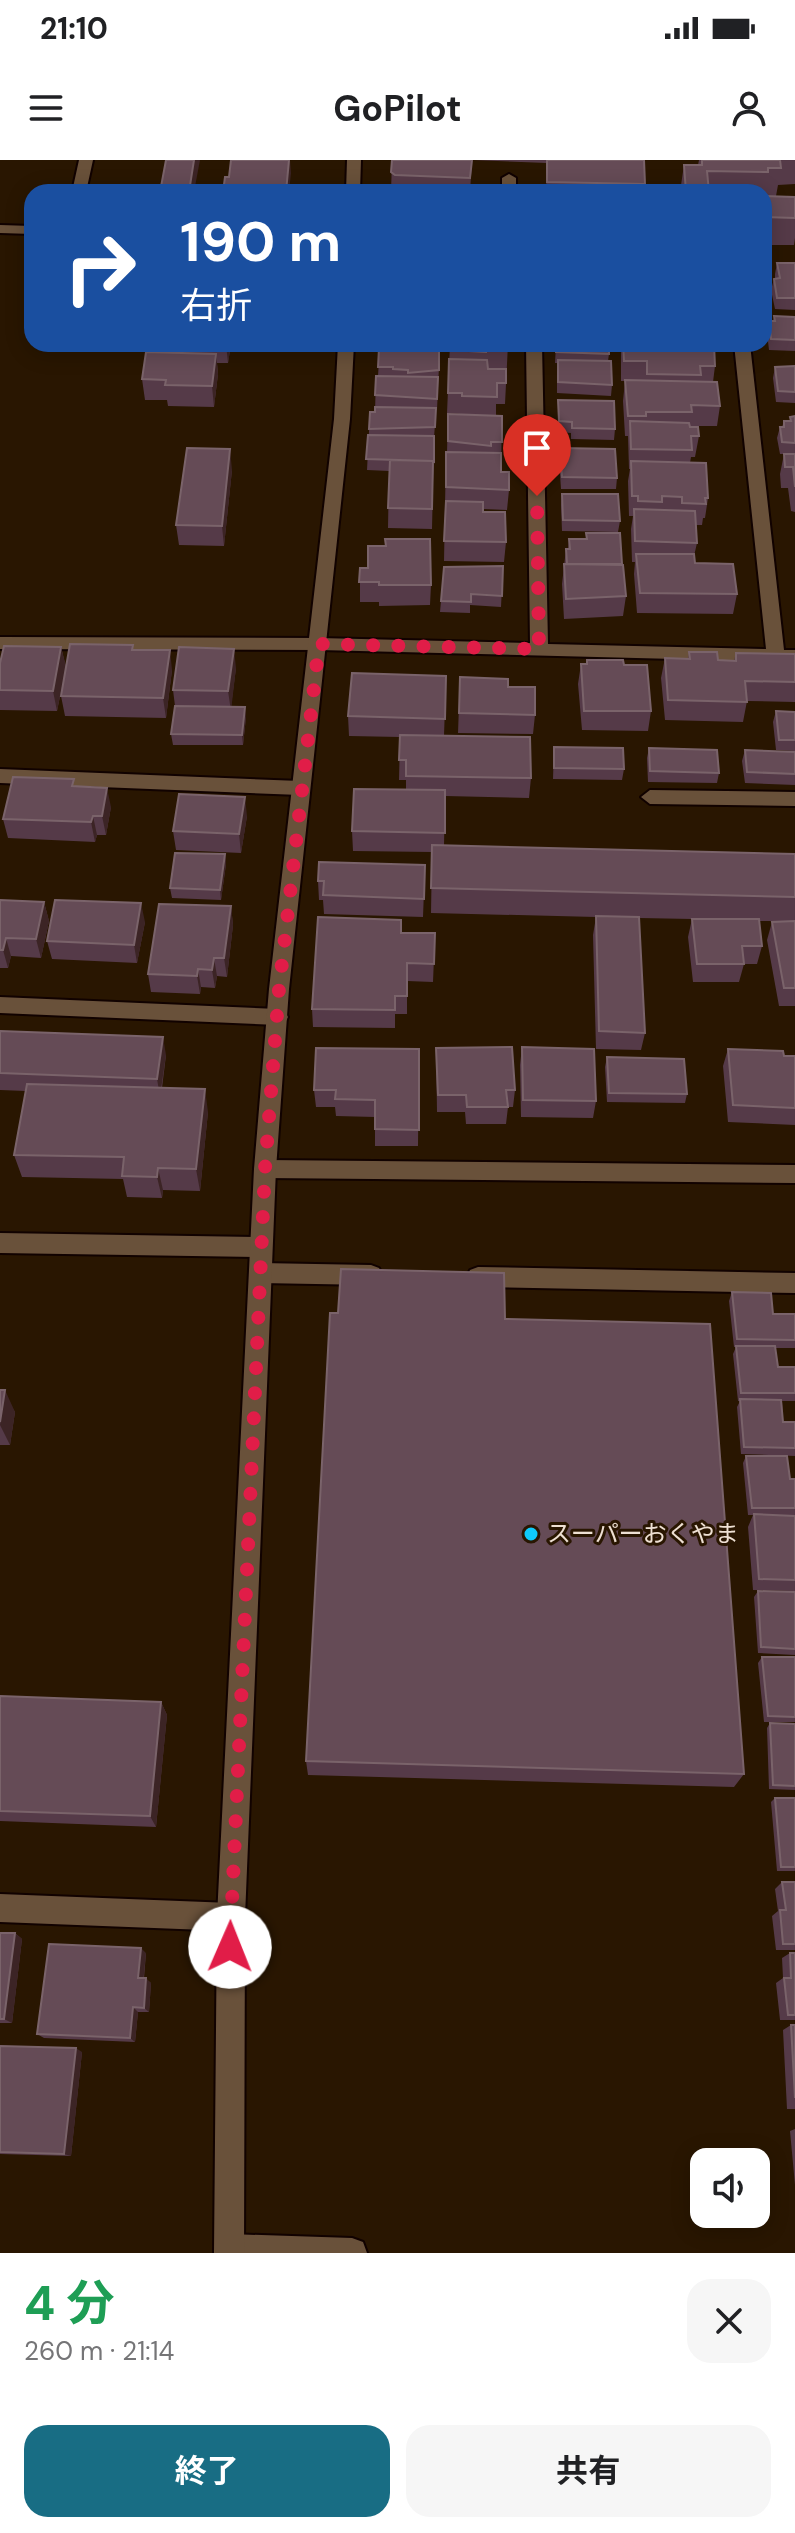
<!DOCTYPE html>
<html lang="ja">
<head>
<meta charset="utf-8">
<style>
	:root { --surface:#fff; --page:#f6f6f6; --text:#202124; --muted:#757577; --accent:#186d84 }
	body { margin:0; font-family:"DM Sans","Noto Sans JP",sans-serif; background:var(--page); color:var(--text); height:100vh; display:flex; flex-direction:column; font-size:30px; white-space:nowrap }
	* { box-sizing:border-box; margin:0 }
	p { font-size:26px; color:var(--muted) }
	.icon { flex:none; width:44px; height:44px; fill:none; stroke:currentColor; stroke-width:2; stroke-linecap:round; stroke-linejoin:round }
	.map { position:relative; height:2093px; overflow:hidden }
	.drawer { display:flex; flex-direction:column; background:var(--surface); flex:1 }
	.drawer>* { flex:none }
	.guide { position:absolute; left:24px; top:24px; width:748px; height:168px; border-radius:24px; box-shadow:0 4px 20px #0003; background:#1a4fa0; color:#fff; overflow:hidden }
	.fabs { position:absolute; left:690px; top:1988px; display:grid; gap:16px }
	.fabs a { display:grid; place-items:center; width:80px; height:80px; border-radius:16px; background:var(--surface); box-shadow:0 4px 20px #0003; font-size:40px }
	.pin { position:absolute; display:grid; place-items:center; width:68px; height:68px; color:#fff; margin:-82px -34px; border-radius:50% 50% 50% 0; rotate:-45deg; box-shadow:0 0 8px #0007 }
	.pin .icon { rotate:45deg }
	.me { position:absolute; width:88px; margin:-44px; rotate:1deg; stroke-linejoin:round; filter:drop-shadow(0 0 6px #0008) }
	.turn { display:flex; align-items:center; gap:28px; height:168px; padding:0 24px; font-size:36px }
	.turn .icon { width:104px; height:104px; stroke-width:2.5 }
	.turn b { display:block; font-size:56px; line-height:68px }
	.round { display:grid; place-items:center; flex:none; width:84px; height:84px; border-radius:24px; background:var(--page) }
	.headline { display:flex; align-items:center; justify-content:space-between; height:136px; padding:0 24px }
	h1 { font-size:48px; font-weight:700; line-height:60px; color:#1e9e55 }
	.action { display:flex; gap:16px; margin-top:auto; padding:16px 24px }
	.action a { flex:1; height:92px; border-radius:24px; background:var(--accent); color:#fff; font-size:32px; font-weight:700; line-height:92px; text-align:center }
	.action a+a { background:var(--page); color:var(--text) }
	.status { display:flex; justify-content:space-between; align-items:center; height:56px; padding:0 40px; background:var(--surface); direction:ltr }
	.status svg { height:22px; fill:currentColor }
	header { display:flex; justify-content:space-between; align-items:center; height:104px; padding:0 24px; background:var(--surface); font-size:36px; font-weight:700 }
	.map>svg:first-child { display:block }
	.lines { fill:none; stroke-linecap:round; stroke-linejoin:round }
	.service-casing { stroke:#110200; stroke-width:4 }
	.minor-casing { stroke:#110200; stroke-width:4 }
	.tertiary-casing { stroke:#110200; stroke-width:4 }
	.service { fill:#69513a; fill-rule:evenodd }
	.minor { fill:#69513a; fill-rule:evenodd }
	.tertiary { fill:#69513a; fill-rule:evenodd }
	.wall { fill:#553a48 }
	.shaded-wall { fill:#3c2425 }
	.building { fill:#654b56; stroke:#7a636a; stroke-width:2 }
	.route { stroke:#e11d48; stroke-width:14; stroke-dasharray:0 25.2 }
	.poi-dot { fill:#0fcafa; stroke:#291601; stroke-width:3 }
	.labels { text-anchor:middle; stroke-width:6; stroke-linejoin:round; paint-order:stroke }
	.poi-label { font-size:24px; fill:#eee0d3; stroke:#291601; text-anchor:start }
</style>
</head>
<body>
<div class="status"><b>21:10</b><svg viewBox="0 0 49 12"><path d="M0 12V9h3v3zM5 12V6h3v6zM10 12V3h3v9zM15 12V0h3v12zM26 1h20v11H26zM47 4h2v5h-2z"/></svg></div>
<header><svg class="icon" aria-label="menu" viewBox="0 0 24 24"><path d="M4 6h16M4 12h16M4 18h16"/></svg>GoPilot<svg class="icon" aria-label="person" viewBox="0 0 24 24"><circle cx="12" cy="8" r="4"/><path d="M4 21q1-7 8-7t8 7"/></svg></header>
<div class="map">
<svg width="795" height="2093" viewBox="0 0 795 2093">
	<rect width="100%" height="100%" fill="#291601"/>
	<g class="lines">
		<defs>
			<path id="service" d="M509,14L516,18V32H502V18Z"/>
			<path id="minor" d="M79,0H93L86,32H72Z
				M0,65L32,66V74L0,73Z
				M526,184H542L548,484L766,489L734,184H750L784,490H795V502L319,490L0,489V477L319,478L530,483Z
				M0,609L300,621L309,628L300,635L0,623Z
				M650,630L795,632V646L650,644L641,637Z
				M0,837L278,849L285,851L288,857L285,863L278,865L0,853Z
				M265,1000L795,1005V1023L265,1018L257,1015L254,1009L257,1003Z
				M0,1073L260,1077L268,1080L271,1087L268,1094L260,1097L0,1093Z
				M260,1103L371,1105L379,1108L382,1115L379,1122L371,1125L260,1123L252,1120L249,1113L252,1106Z
				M478,1107L795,1113V1133L478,1127L470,1124L467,1117L470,1110Z
				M0,1734L231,1743L241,1747L245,1757L241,1767L231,1771L0,1762Z
				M229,2074L352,2078L363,2082L367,2093H216L218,2078Z"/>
			<path id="tertiary" d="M347,0H361L360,32H346Z
				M338,184H354L350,259L289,829L276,1009L245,1757L244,2093H214L217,1757L254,1009L269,829L334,259Z"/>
		</defs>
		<use href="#service" class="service-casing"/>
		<use href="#minor" class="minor-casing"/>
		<use href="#tertiary" class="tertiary-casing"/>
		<use href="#service" class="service"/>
		<use href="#minor" class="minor"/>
		<use href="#tertiary" class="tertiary"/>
	</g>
	<path class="wall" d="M392,0H644L645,24L644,32H546L547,3L472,0L470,32H391Z
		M699,0H795V24L778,25L776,36L795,37V78L794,85H764V32H680L684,5H698Z
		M777,103H795V150L775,149L771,130L774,119H775V114Z
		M774,156L795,157V191L769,190L767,173L769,161H773Z
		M149,184H231L228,203H217L218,214L214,247L168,246L167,240H145L142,219L150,192Z
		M380,184H440L437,250H436L434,278L432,369L388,368L389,311L367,310L370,252H375L376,216H378Z
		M450,184H508L505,244H496V256H502L501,312L509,330L507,350L483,349V352L506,382L504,402L444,401L446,292H447L448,254H461L447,253Z
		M556,184L609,194L608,201L612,225L611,236L557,233V203H555Z
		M621,184H714L715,206L713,222L720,246L717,266H690L699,276L695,297H691L690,303L708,338L705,358H703L702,365H696L697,383L694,396L695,403L737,434L733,454L637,453L634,414L635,402H632L631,369L633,356H629L628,321L630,309H629L628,276H625L623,241L625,221H621Z
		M795,206V243L776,242L773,218L775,207Z
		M558,240L615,269L614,280L571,279V273L558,272Z
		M795,256V294H780L777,278L780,267H782L784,261H790V257Z
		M560,288L617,318L616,329H561L559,299Z
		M784,294H795V352L791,351L788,328H781L780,314Z
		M232,310L224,386L179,385L176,365Z
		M562,334L620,361L618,372L562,371L561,345Z
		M586,373L626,436L623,456L564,459L562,424L566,389H568L569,379H586Z
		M503,406L501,447L470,445V453L440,452L441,441Z
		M360,408L431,425L430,445L379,446V442H360Z
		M61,487L66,507L57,551L0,550V502Z
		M133,490L172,510L166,558L65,556L61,536Z
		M689,492L718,500L734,501L736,493L795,494V542L747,541L743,562L665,560L661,518L665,498L688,499Z
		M587,500L624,505L651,551L648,571L582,570L578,524L581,504H586Z
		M236,508L231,546L246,557L243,585H173L171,574L175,546L173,530Z
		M446,516L444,576L531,618L529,638L445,636L444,686L795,694V846H779L767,780L772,762L782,761H759L762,786L757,804H744L739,822H693L688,777L692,759L639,758L645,873L641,890L596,889L593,775L596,757L431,753L432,692L353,691L352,671L406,630V620H399L400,577L349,576L348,556Z
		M460,517L508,527L535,555L533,574L458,573Z
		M776,551L795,552V591L776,590L773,562Z
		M554,587L624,609L622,620L553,619Z
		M649,588L719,613L717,623L648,622L647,598Z
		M745,590L795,592V625L745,623L742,601Z
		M75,627L111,647L106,675H97L95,682L8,678L3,659Z
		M247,656L241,693L176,690L173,671Z
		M225,694L226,704L221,740L172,738L170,728Z
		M425,705L423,757L324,754L323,740H319L318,721Z
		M0,740L44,742L49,761L41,798L11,796L8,808H0Z
		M231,746L233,765L227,817L217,816L215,828L201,827L200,834L151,832L148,814Z
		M145,762L137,803L52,799L47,781Z
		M401,773H435L433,822L407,821V854H395V868L313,867L312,849Z
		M0,871L166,895L162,928L208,952L200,1031L163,1030L162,1038L127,1037L123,1019L22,1017L14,995L26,931L0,930Z
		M522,887L596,941L593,958L521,957L520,905Z
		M436,888L515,930L513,947H508L506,964H466L465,952H437Z
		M419,889L418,986H375V957L336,956L335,947H316L314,930Z
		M728,889L784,896H795V965L728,962L723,906Z
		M607,897L687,934L685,943L607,942L605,907Z
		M732,1132L773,1154H795V1188H775L778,1207H795V1241H782L783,1262H795V1296L741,1294L737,1247L740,1241H738L733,1194L736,1187H734L729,1141Z
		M505,1159L744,1614L734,1627L308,1615L306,1601Z
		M0,1230L15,1252L10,1285H0Z
		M746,1296L790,1319H795V1355H770L795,1356V1431L753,1430L748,1367L753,1355H748L743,1303Z
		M758,1431L795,1432V1495L758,1493L754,1437Z
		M762,1497H795V1562H764L758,1503Z
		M0,1536L161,1542L167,1555L156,1667L0,1661Z
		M770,1563L795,1564V1630L769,1629L767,1568Z
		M775,1638H795V1711H777L771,1642Z
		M782,1722H795V1790H776L772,1756L778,1751L775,1729Z
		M0,1773H15L22,1779L12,1863H0Z
		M146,1793L144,1818L151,1823L149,1852H138L135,1882L44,1878L37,1874Z
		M790,1793H795V1860H780L776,1823L783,1818L782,1798Z
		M791,1865H795V1949H787L783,1870Z
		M0,1886L82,1892L71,1996L0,1994Z
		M795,1969V2025L790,1971Z"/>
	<path class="shaded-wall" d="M194,0H200L194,32H189Z
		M289,0H290L291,13L289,32H286Z
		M226,184H231L228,203Z
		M216,194L218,214L214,247L212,226Z
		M230,289L232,310L224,386L222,366Z
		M61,487L66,507L57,551L53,531Z
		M234,489L236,508L231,551L228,531Z
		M170,490L172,510L166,558L163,538Z
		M245,547L246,557L243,585L242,575Z
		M107,628L111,647L106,675L102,656Z
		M245,637L247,656L241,693L239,674Z
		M93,656L97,675L95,682L91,662Z
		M225,694L226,704L221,740L220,730Z
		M44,742L49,761L41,798L36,779Z
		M141,743L145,762L137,803L134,785Z
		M231,746L233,765L227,817L224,798Z
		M6,778L11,796L8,808L3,790Z
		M214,798L217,816L215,828L212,810Z
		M198,809L201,827L200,834L197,816Z
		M163,877L166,895L160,936L157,919Z
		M205,929L208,952L200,1031L196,1009Z
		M158,1008L163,1030L162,1038L157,1017Z
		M5,1230L15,1252L10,1285L0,1265Z
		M161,1542L167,1555L156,1667L150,1656Z
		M15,1773L22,1779L12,1863L4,1859Z
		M141,1788L146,1793L143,1823L138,1818Z
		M146,1818L151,1823L149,1852L144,1848Z
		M133,1847L138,1852L135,1882L130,1878Z
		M76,1888L82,1892L71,1996L64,1994Z"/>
	<path class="building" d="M166,0H194L189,32H160Z
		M231,0H289L286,32H223L225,17H229Z
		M392,0H472L470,18L395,15L391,12Z
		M547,0H644L645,24L547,22Z
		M702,0H780L781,8H768V12L707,11L709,32H686L684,5H702Z
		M764,36L795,37V58L764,57Z
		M777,103H795V138H777L774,119L780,118Z
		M774,156L795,157V180L771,179L769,161H775Z
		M451,184H508L509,190H486V192L451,190Z
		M556,184H609V194L556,192Z
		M623,184H714L715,206H700L701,215L647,214V201H624Z
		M379,188H439V210L408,213V210L393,209V207H378Z
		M146,192L216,194L212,226L165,225L166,220L142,219Z
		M449,199L487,200L488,209H506V223H497V237L462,236V233H448Z
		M558,200L611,201L612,225L558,222Z
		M795,206V232L778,231L775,207Z
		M376,216L438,217L437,239L375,235Z
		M625,220L717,222L720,246L691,245L692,252H646V256H628Z
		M558,240L614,241L615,269L572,268V262L559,261Z
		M375,247L436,248L435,267L369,269L370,252H375Z
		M448,254L502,256V282H491V286L448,281Z
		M795,256V283L782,282L780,267H784V261H791L790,257Z
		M630,261L689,263L690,267H698L699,276H691L692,290L631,289Z
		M368,275L434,276V303L433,301L366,299Z
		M187,288L230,289L222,366L176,365Z
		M560,288L615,289L617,318L562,317Z
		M446,292L501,293V312H509V330L446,327Z
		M784,294H795V327L793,307H785Z
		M390,300L433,301L432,349L388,348Z
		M631,301L706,303L708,338H705L706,344L682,343V337L662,336V342L638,341V336H632Z
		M562,334H618L620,361L563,360Z
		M446,341L483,342V352H505L506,382L444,381Z
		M634,349L695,351L697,383L635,381Z
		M586,373H620L622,404H567L566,389H570L569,379H587Z
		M385,379H430L431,425H379V422H359L360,408H368V386H386Z
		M636,394H694L695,403L733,404L737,434L640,433Z
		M564,404L623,405L626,436L566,439Z
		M503,406L502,436L471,434V442L441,441L444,407Z
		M70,484L133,485L132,490H170L163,538L61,536Z
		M4,486L61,487L53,531L0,530V503Z
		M179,487L234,489L228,531L173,530Z
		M689,492H717L718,500L736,501V493L795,494V522L745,521L747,542L668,540L665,498L690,499Z
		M587,500H623L624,505H647L651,551H584L581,504H587Z
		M352,513L446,516L445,559L348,556Z
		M460,517L508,519V527H535V555L459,553Z
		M175,546L245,547L242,575L171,574Z
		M776,551L795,552V580H779Z
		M400,575L530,577L531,618L406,616V600H399Z
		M554,587L623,588L624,609L554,608Z
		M649,588L717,590L719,613L650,611Z
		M745,590L795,592V614L747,612Z
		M13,617L74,619L72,626L107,628L102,656H93L91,662L3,659Z
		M354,629L445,630V673L352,671Z
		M179,634L245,637L239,674L173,671Z
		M432,685L795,694V737L431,728Z
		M175,693L225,694L220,730L170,728Z
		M319,702L425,705L424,739L323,735L324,721H318Z
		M0,740L44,742L36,779L6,778L3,790H0Z
		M55,740L141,743L134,785L47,781Z
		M159,744L231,746L224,798H214L212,810L198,809L197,816L148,814Z
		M596,756L639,757L645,873L599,871Z
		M318,757L401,760V773H435L434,804L407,803V836H395V850L312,849Z
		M692,759H759L762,786H742L744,804H697Z
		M795,761V828H784L772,762Z
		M0,871L163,877L157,919L0,913Z
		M512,887L515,930H506L508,947H467L466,935H438L436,888Z
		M522,887L594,889L596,941L523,940Z
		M316,888L419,889V970L375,969V940L335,939L336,930H314Z
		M728,889L783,891L784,896H795V948L733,945Z
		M607,897L684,899L687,934L609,933Z
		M27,924L205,929L196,1009L158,1008L157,1017L122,1016L124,997L14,995Z
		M341,1109L504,1113L505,1159L710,1164L744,1614L306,1601L330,1153H338Z
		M732,1132L771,1133L773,1154H795V1180L737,1179Z
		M736,1186H775L778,1207H795V1233H741Z
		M0,1230H5L0,1262Z
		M740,1239L781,1240L783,1262H795V1288L744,1287Z
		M746,1296H787L790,1319H795V1348H752Z
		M754,1354L795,1356V1420L759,1419Z
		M758,1431L795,1432V1489L761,1487Z
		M762,1497H795V1557L768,1556Z
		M0,1536L161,1542L150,1656L0,1651Z
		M770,1563L795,1564V1626L773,1625Z
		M775,1638H795V1707H781Z
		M782,1722H795V1784H783L780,1750H786Z
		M0,1773H15L4,1859H0Z
		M49,1784L141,1788L138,1818H146L144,1848L133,1847L130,1878L37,1874Z
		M790,1793H795V1855H788L784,1818H791Z
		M791,1865H795V1938Z
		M0,1886L76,1888L64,1994L0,1992Z"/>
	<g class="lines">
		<path class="route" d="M230,1787L265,1009L279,829L319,484L539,489L537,336"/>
	</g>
	<circle class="poi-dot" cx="531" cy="1374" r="8"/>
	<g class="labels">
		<g class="poi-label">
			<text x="547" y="1382">スーパーおくやま</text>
		</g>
	</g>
</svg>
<div class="fabs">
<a><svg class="icon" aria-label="sound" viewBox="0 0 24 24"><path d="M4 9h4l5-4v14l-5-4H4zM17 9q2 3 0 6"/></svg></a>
</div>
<div class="pin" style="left:537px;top:336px;background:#d93025"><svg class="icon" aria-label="arrive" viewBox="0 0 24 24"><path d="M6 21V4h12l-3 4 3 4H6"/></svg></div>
<svg class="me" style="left:230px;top:1787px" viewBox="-20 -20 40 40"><circle r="19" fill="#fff"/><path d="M0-13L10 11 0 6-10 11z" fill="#e11d48"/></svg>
<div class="guide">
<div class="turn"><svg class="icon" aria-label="right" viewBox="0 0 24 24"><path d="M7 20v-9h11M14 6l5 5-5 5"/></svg><div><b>190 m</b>右折</div></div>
</div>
</div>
<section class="drawer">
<div class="headline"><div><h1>4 分</h1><p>260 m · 21:14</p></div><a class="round"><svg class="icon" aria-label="close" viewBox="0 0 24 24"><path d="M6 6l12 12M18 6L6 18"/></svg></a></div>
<div class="action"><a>終了</a><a>共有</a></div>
</section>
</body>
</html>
